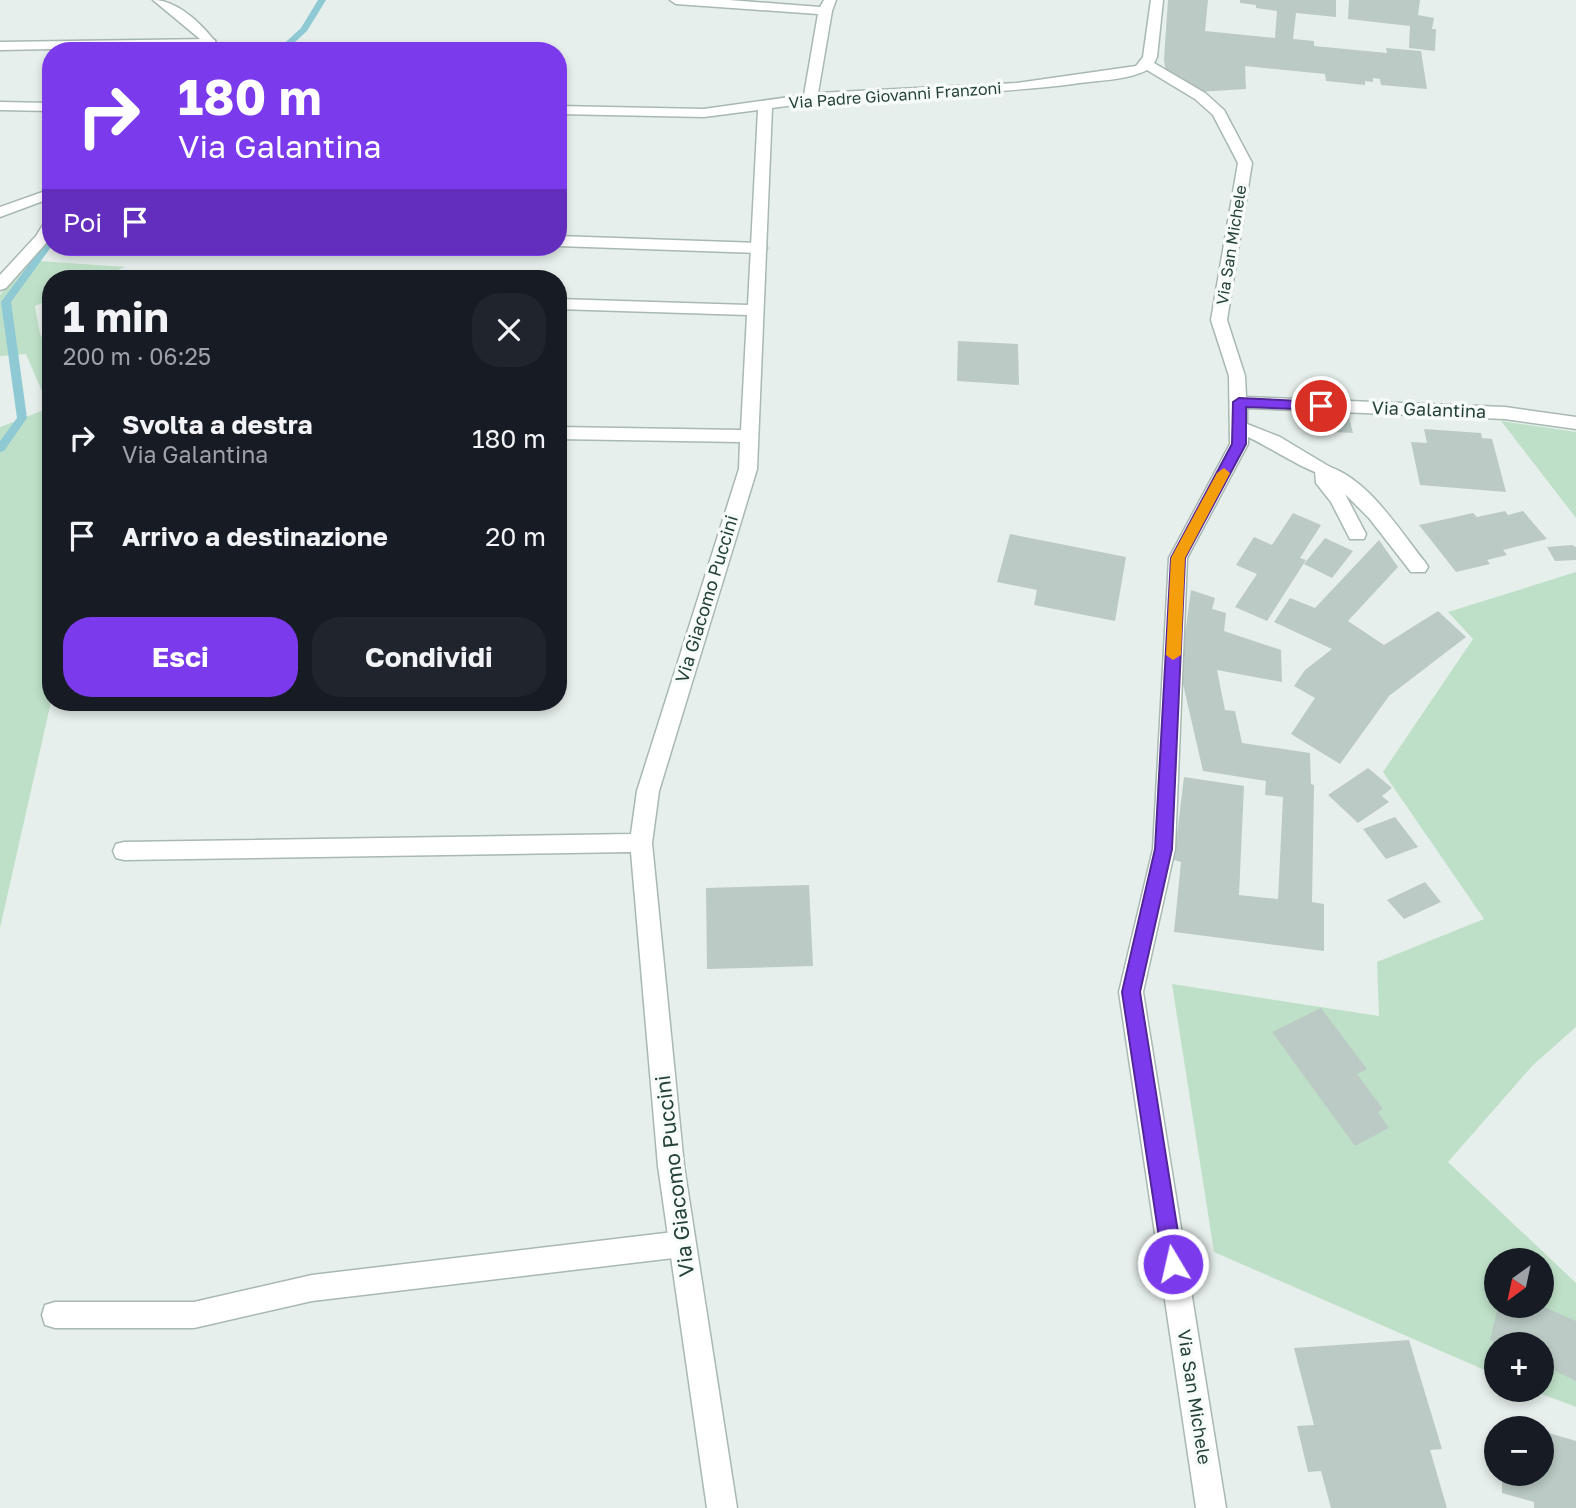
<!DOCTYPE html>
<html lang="it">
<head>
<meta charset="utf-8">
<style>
	:root { --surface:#171b24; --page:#20242c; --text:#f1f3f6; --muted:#9ea1a6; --accent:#7c3aed }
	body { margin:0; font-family:"Golos Text",sans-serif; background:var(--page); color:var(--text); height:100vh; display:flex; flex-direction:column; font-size:26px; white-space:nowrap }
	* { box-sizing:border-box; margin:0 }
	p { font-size:23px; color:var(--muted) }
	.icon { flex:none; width:38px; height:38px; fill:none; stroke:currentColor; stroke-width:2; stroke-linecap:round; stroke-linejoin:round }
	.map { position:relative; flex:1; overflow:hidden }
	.sheet { position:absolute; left:42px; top:270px; width:525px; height:441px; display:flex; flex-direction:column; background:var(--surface); border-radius:28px; box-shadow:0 4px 10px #0003 }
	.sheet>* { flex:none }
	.banner { position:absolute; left:42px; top:42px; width:525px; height:214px; border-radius:28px; box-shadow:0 4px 10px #0003; background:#7c3aed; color:#fff; overflow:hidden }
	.needle { width:46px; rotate:213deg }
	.tools { position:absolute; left:1484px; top:1248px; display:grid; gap:14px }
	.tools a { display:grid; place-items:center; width:70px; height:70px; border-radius:50%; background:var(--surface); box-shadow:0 4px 10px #0003; font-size:35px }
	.pin { position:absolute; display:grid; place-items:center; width:60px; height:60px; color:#fff; margin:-30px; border:4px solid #fff; border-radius:50%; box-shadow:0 2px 7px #0007 }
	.me { position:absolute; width:77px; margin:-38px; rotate:351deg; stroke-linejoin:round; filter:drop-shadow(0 0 5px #0008) }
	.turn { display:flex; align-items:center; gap:24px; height:147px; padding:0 21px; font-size:32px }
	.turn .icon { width:91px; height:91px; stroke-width:2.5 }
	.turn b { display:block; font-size:49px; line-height:60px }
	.then { display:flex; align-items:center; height:66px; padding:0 21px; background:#0003; gap:14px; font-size:26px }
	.round { display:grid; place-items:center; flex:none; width:74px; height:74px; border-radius:28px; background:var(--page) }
	.summary { display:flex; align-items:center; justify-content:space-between; height:119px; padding:0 21px }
	h1 { font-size:42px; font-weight:700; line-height:52px }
	.action { display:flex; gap:14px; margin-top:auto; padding:14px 21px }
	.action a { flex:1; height:80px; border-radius:28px; background:var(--accent); color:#fff; font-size:28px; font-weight:700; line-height:80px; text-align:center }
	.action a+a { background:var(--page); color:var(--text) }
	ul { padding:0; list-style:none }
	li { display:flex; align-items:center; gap:21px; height:98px; padding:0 21px }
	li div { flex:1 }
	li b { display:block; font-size:26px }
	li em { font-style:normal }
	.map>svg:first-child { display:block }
	.green { fill:#bfe0c8; fill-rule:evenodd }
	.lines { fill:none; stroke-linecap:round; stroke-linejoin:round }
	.stream { fill:#8ec9d4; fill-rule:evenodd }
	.building { fill:#bbcac4 }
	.service-casing { stroke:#a8b8b2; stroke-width:3 }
	.minor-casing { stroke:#a8b8b2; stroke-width:3 }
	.tertiary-casing { stroke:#a8b8b2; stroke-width:3 }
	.service { fill:#fff; fill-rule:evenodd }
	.minor { fill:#fff; fill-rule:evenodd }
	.tertiary { fill:#fff; fill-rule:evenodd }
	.route { fill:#7c3aed; stroke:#51269a; stroke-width:2 }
	.slow { fill:#f59e0b }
	.labels { text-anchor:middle; stroke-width:7; stroke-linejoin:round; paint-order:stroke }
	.far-street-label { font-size:16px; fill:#24423a; stroke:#f7fbf9 }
	.street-label { font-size:18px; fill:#24423a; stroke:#f7fbf9 }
	.near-street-label { font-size:21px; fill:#24423a; stroke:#f7fbf9 }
</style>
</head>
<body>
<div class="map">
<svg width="1576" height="1508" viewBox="0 0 1576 1508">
	<rect width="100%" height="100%" fill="#e6efeb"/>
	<path class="green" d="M25,260L125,267L99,278H51V299L35,306L40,334L51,354V702L0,928V427L49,408L26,354L0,356V295Z
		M1501,421L1576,432V518Z
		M1576,572V1027L1533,1065L1448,1162L1576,1283V1407L1531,1390H1542V1344H1496V1375L1214,1252L1172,984L1379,1016L1377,962L1484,919L1383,772L1473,639L1448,612ZM1496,1260H1542V1306H1496Z"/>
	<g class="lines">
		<path class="stream" d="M318,0H326L307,31L285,51H276L301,28Z
			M51,238V247L11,302L27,418L4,451L0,452V441L17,418L1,302L48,239Z"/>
	</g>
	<path class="building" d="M1168,0H1208L1205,31L1275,38L1277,11L1256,8V5L1240,3V0H1336V17L1296,13L1293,39L1314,41V46L1387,53L1386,48L1421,51L1427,89L1381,85L1380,79L1373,78V82L1365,81V85L1326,81L1325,74L1245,66L1246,89L1199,92L1166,74L1164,59Z
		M1349,0H1420L1418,15L1434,18L1432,29H1436L1435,51L1409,48L1410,26L1348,19Z
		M958,341L1018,344L1019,385L957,381Z
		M1331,417H1349L1353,433L1334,432Z
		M1424,429L1481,433L1482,438L1492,439L1506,492L1420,485L1411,442L1427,443Z
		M1505,511L1508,515L1523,511L1547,539L1503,550L1507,555L1487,560L1490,564L1456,572L1419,525L1473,513L1477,517Z
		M1293,513L1321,525L1300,558L1306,560L1267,621L1235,607L1257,574L1236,565L1254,537L1272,545Z
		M1010,534L1126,557L1115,621L1034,605L1037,590L997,582Z
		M1325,538L1353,551L1332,578L1304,564Z
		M1379,540L1398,567L1348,621L1384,645L1438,611L1466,637L1389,696L1340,764L1291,734L1315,698L1294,686L1305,670L1332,649L1274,622L1290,598L1315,608Z
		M1572,545L1576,547V560L1555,561L1547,547Z
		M1191,590L1215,598L1212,609L1226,613L1224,631L1281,650L1282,682L1217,670L1225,710L1235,711L1242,743L1310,753L1311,784L1314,785L1312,902L1324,904V951L1174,932L1181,862L1174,860L1184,777L1244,786L1239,895L1278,899L1283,797L1265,795L1266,781L1203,771L1180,671Z
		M1368,768L1392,788L1382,796L1389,802L1358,823L1328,795Z
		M1395,817L1418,847L1386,859L1363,829Z
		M1425,882L1441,902L1404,919L1387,900Z
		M809,885L813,966L707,969L706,888Z
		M1321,1008L1367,1069L1357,1074L1383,1109L1378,1112L1389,1128L1355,1146L1272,1032Z
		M1498,1306H1542L1576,1321V1381L1542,1365V1344H1499L1490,1340Z
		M1409,1340L1442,1449L1430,1450L1447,1508H1331L1321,1471L1308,1472L1297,1426L1314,1425L1294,1348Z
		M1502,1420L1528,1427V1428H1502Z
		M1542,1431L1576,1441V1508H1534V1502L1502,1493V1474H1542Z"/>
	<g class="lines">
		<defs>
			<path id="service" d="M51,218V237L47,242L6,288L0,290V275L36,236L46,220Z
				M558,236L759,243L767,248L759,253L558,246Z
				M1324,465C1368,477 1398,529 1425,562L1428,567L1425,572H1411L1369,518L1345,494L1366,534L1364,539H1350L1331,502L1316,483L1315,471L1318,467Z
				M682,1231L691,1235L695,1244L691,1253L682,1257L312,1301L194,1328H55L45,1325L42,1315L45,1305L55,1302H194L312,1275Z"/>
			<path id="minor" d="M670,0H729L820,7L824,0H836L832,11L818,93L1017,83L1136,66L1143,57L1151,0H1163L1157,57L1154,63L1205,93L1224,110L1252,163L1227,320L1245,376L1246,397L1505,407L1576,417V429L1505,419L1247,408V424L1280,437L1330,467L1333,471L1330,475C1317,479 1265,444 1248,437V444L1187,558L1175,849L1143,992L1226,1508H1196L1119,992L1153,849L1169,558L1230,444L1229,376L1211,320L1238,163L1213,115L1195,99L1147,70C1126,81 1096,80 1073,84C973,97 872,93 772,108L757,469L659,791L652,843L684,1166L737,1508H707L658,1166L631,852L124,860L116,858L113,851L116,844L124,842L631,834L637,791L739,469L740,442L558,439V427L741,430L747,315L558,309V299L748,305L758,110L704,117L558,114V106L704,109L804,95L818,14L676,4Z
				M210,39L215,40V46L0,50V42Z
				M0,102L51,103V111L0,110Z"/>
			<path id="tertiary" d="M153,0C180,0 207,29 222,51H208L200,39Z
				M51,189V198L0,217V207Z"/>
		</defs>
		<use href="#service" class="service-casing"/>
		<use href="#minor" class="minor-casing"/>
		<use href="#tertiary" class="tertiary-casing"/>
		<use href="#service" class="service"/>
		<use href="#minor" class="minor"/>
		<use href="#tertiary" class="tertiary"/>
	</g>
	<path class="route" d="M1239,398L1321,402L1327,406L1321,410L1246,407V444L1185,558L1172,849L1140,992L1183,1264L1180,1271L1173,1274L1166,1271L1163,1264L1122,992L1155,849L1171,558L1232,444L1233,402Z"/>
	<path class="slow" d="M1224,468L1230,473L1185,558L1181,655L1173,660L1166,655L1171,558L1217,473Z"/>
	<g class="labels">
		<g class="far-street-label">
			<text transform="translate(895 95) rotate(-4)" y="6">Via Padre Giovanni Franzoni</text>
			<text transform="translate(1231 245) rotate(-81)" y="6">Via San Michele</text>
		</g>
		<g class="street-label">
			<text transform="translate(1429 410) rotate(2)" y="6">Via Galantina</text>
			<text transform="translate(707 599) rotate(-73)" y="6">Via Giacomo Puccini</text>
			<text transform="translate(1194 1397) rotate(81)" y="6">Via San Michele</text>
		</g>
		<g class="near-street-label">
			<text transform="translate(675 1176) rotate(-97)" y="7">Via Giacomo Puccini</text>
		</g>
	</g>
</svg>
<div class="tools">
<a><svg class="needle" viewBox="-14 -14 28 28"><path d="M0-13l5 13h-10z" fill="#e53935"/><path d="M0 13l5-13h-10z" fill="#9ea1a6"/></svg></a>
<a>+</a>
<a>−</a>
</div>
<div class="pin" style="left:1321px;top:406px;background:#d93025"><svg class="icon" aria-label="arrive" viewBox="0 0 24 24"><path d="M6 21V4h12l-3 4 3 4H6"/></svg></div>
<svg class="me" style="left:1173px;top:1264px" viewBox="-20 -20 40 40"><circle r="17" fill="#7c3aed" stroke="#fff" stroke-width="3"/><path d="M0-11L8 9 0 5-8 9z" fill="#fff"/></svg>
<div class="banner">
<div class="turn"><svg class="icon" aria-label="right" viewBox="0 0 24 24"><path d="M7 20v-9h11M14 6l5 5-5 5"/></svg><div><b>180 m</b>Via Galantina</div></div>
<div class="then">Poi<svg class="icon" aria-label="arrive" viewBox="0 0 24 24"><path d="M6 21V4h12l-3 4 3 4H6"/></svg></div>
</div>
<section class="sheet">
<div class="summary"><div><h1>1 min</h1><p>200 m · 06:25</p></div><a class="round"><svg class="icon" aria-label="close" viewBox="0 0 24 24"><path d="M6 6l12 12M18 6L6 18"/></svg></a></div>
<ul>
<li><svg class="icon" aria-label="right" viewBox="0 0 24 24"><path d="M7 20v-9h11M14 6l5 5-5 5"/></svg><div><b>Svolta a destra</b><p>Via Galantina</p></div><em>180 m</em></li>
<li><svg class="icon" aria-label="arrive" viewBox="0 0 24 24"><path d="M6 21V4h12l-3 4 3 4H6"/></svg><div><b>Arrivo a destinazione</b></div><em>20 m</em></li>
</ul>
<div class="action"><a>Esci</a><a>Condividi</a></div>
</section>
</div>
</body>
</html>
